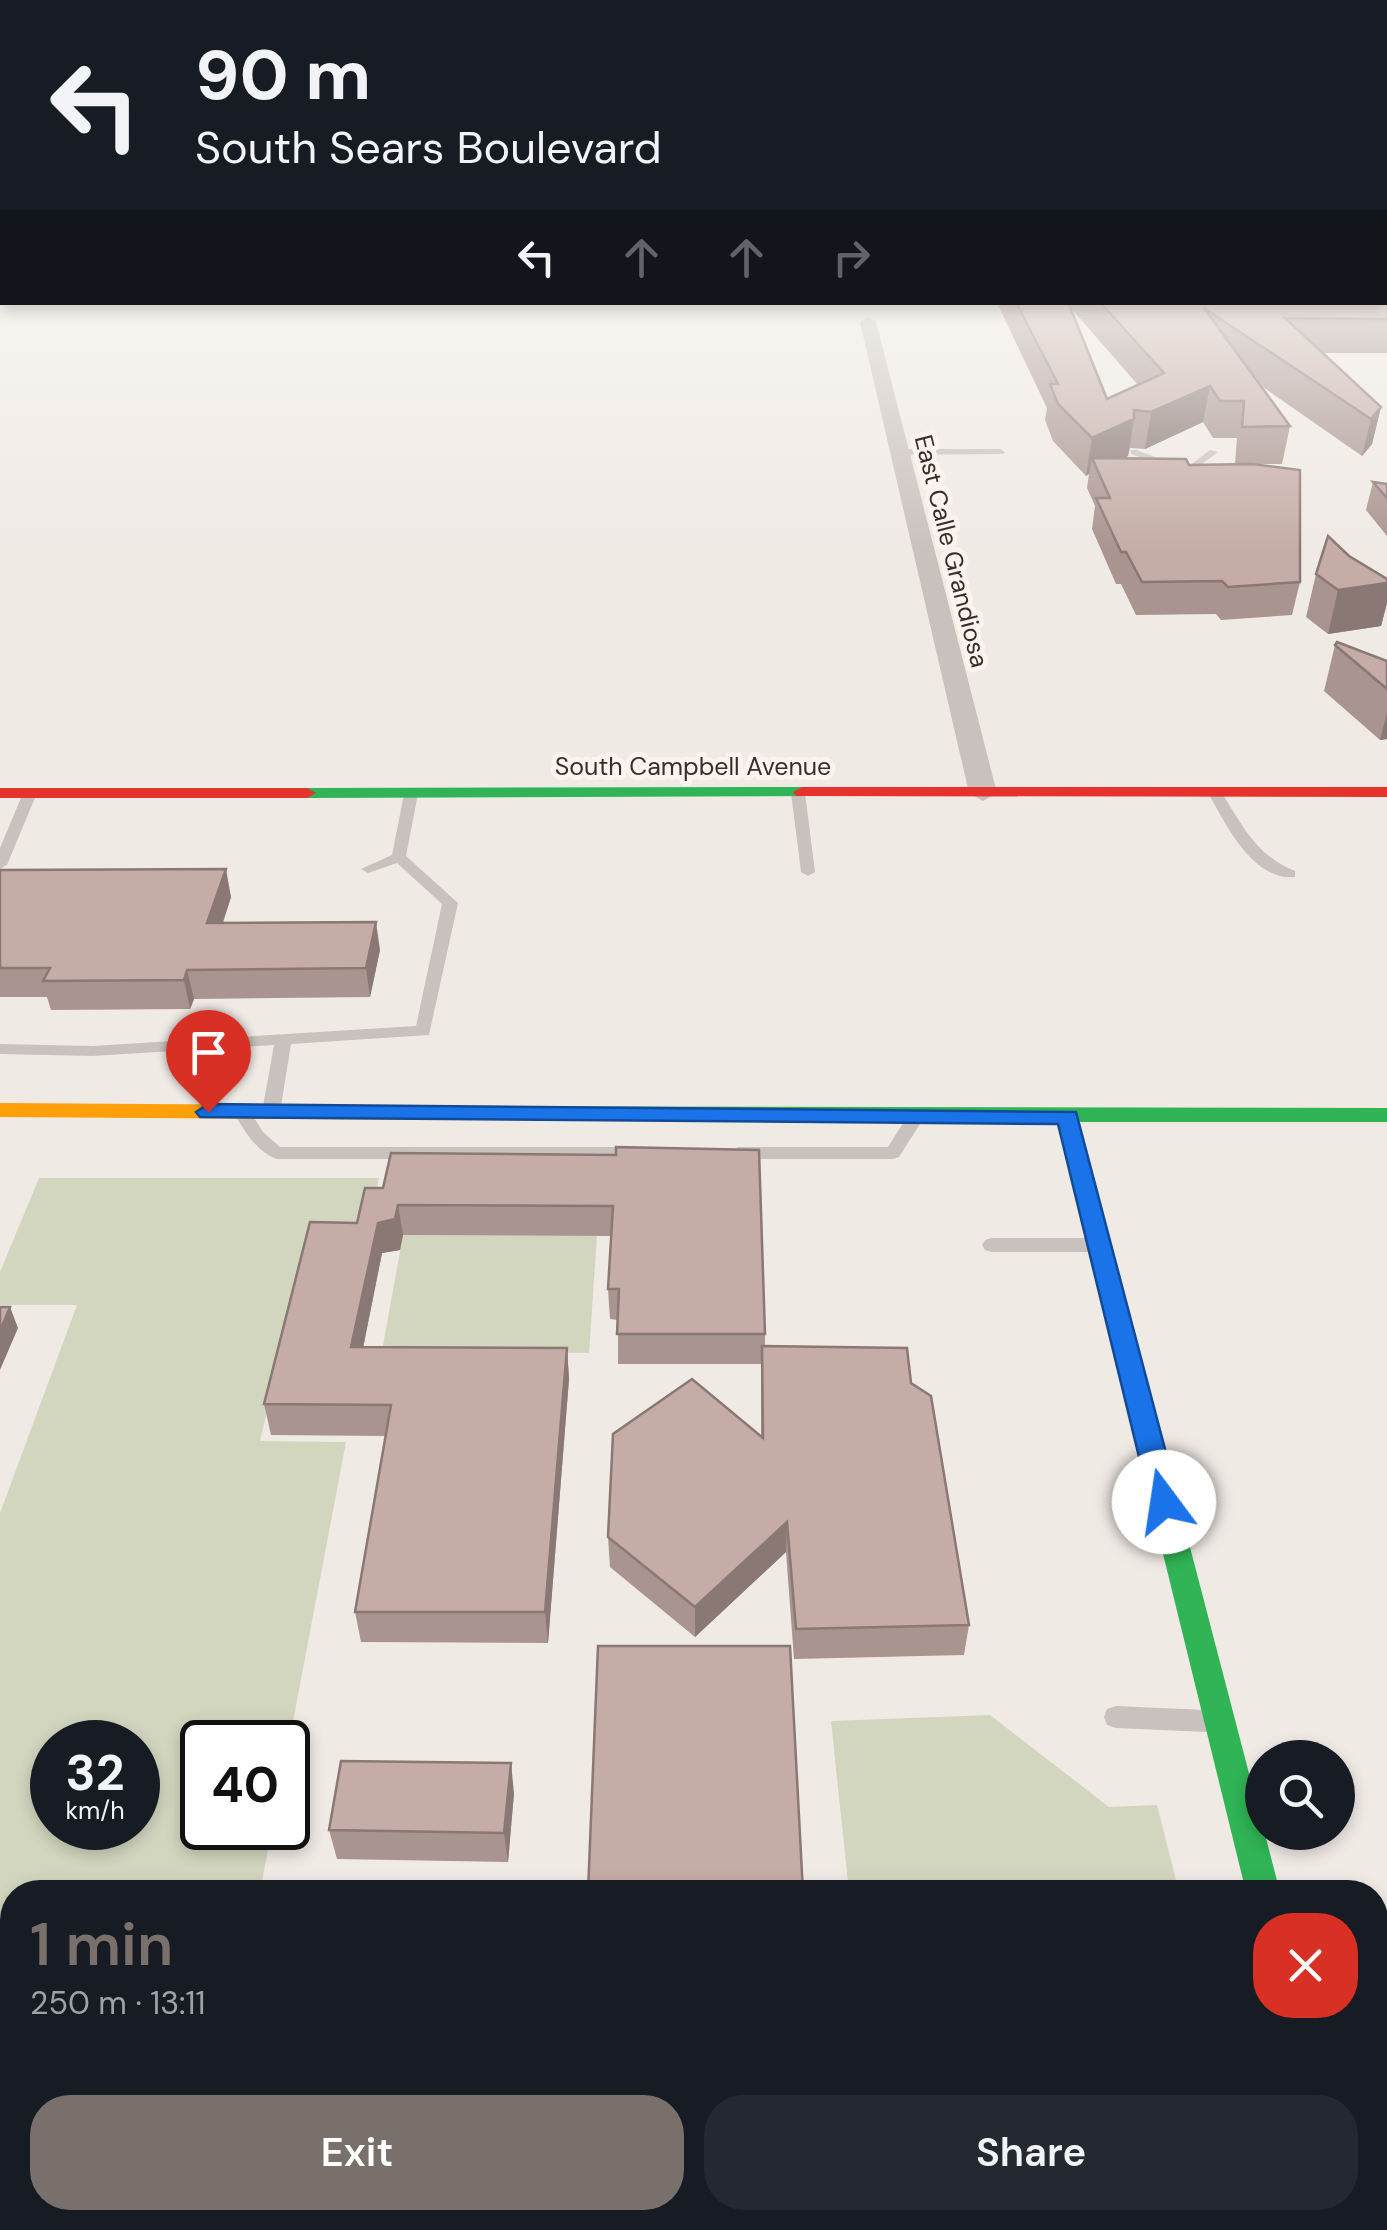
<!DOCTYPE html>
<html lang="en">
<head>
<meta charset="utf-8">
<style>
	:root { --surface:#171b24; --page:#242831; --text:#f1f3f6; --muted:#9ea1a6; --accent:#7a706b }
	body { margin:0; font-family:"DM Sans",sans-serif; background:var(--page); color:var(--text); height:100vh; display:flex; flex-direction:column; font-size:38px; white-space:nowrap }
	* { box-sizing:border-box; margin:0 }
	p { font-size:32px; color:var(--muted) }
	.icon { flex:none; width:55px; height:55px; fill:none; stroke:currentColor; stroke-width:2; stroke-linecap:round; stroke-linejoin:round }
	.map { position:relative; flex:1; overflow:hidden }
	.drawer { position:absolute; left:0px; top:1880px; width:1388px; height:350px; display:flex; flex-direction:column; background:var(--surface); border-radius:40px 40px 0 0; box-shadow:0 5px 15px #0003 }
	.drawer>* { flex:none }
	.banner { position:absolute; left:0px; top:0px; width:1388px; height:305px; box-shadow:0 5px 15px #0003; background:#171b24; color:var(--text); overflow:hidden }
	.buttons { position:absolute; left:1245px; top:1740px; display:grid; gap:20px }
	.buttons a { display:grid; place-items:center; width:110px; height:110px; border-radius:50%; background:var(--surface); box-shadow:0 5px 15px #0003; font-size:50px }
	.speed { position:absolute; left:30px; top:1720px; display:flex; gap:20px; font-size:50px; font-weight:700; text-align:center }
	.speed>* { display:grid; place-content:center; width:130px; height:130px; border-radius:50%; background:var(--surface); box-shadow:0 5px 15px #0003; line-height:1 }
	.speed small { font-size:25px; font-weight:400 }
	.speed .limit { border:5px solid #111; border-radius:15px; background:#fff; color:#111 }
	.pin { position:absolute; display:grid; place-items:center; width:85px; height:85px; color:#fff; margin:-102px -42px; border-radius:50% 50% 50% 0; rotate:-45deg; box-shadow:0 0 10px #0007 }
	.pin .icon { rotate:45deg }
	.me { position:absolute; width:110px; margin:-55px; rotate:346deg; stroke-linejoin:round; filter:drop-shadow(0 0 8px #0008) }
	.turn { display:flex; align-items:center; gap:35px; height:210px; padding:0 30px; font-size:45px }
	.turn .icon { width:130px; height:130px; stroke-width:2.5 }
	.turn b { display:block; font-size:70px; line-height:85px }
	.lanes { display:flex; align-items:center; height:95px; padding:0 30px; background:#0003; justify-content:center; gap:50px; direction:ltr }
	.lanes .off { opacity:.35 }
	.round { display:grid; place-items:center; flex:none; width:105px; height:105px; border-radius:40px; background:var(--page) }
	.summary { display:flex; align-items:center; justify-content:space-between; height:170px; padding:0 30px }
	h1 { font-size:60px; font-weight:600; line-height:75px; color:var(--accent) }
	.button { display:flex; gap:20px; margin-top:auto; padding:20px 30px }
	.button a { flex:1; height:115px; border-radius:40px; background:var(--accent); color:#fff; font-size:40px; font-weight:600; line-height:115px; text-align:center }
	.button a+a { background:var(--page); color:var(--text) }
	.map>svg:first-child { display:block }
	.green { fill:#d3d6be; fill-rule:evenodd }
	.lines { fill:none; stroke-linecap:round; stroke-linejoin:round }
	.lane { fill:#c9c1bd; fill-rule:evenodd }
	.street { fill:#c9c1bd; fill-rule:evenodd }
	.fast { fill:#30b455; fill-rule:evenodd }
	.slow { fill:#ff9f0a; fill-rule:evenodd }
	.jam { fill:#e5322d; fill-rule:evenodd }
	.wall { fill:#a9948f; fill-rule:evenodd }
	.shaded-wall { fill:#8a7874 }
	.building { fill:#c5aca6; stroke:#8a7874; stroke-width:2.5 }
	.route { fill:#1a73e8; stroke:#114b97; stroke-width:2.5 }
	.labels { text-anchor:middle; stroke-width:10; stroke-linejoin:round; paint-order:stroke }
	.far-street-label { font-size:25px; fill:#3b2e2a; stroke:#fbf4ed }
</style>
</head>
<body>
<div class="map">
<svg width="1387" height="2230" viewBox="0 0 1387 2230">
	<rect width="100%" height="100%" fill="#f0eae5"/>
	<path class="green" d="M39,1178H379L365,1247L306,1248L260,1441L346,1442L288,1748V1742H202V1828H272L260,1892H12V2218H198L195,2230H0V1513L77,1305H0V1272ZM52,1742H138V1828H52Z
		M403,1235L597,1236L589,1353L382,1351Z
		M990,1715L1109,1807L1157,1805L1179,1892H849L831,1721Z
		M573,2218H787L788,2230H572Z
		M801,2218H1062L1064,2230H802Z"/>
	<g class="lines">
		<path class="lane" d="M1000,449L1005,452L1003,454L898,455L893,452L898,449Z
			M1131,450H1137L1185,469L1210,450L1218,452L1186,476L1131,454Z
			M30,789L37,793L7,865L0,869V848L23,793Z
			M798,789L805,793L815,872L808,876L801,872L791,793Z
			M1215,789L1220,790C1241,823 1256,856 1295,871V877C1252,881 1226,824 1208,793Z
			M411,790L418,794L406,856L458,903L429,1035L291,1044L280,1112L271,1118L262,1112L274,1045L92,1056L0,1054V1044L92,1046L416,1026L442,904L397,863L368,873L361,869L392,855L404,794Z
			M242,1106L248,1108L263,1132L280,1147H637L646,1153L637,1159H276C255,1150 245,1131 233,1112Z
			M916,1110L925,1116L899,1157L893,1159H738L729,1153L738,1147H888L910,1112Z
			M992,1238H1094L1101,1240L1104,1245L1101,1250L1094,1252H992L985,1250L982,1245L985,1240Z
			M1116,1706L1206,1710L1215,1713L1218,1721L1215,1729L1206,1732L1116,1728L1107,1725L1104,1717L1107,1709Z"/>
		<path class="street" d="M0,278L2,279V288H0Z
			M868,317L876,322L997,793L983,801L969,793L860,322Z
			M1375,2214L1380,2230H1318L1316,2218H1375Z"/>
		<path class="fast" d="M802,787L811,792L808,796L307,798L298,793L307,788Z
			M439,1106L1387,1108V1122H1079L1280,1892H1246L1057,1122L431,1118L428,1113Z"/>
		<path class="slow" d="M0,1103L439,1106L450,1113L439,1120L0,1117Z"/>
		<path class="jam" d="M802,787H1387V797L796,796L793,792Z
			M0,788H307L316,793L307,798H0Z"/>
	</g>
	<path class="wall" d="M1387,274V353H1322L1381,407L1372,444L1362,456L1260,385L1290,426L1282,464H1255L1300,582L1292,615L1221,620L1216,614L1136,615L1121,584H1116L1092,529L1095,506L1087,488L1089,474L1086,476L1053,441L1045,420L1047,408L998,305V302H1385ZM1070,307L1138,385L1107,399ZM1203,422L1213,438H1237L1235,464L1189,465L1124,458L1128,456L1130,448L1145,449Z
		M1373,482L1387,484V536L1366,510Z
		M1349,556L1387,579V603L1381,626L1328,634L1306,617L1316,574Z
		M1335,645L1387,661V739L1380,740L1324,691Z
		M0,870L231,897L223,923L380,950L370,997L194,999L190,1009L51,1010L47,997H0Z
		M616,1155L765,1334V1346L911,1383L969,1625L964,1655L794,1659L786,1552L695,1637L610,1567L608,1537L761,1436V1364H618V1320L610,1319L608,1289L611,1236L403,1235L400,1250L382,1253L363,1348H567L569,1379L548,1643L361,1642L355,1612L386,1436L271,1435L264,1404L357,1223L383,1188Z
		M514,1793L508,1862L337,1859L329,1830Z"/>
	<path class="shaded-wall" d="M1210,386L1203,422L1145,449L1151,412Z
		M1381,407L1372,444L1362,456L1371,419Z
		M1134,419L1128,456L1098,471L1092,458L1089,474L1086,476L1092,438Z
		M1387,583V603L1381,626L1328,634L1338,590Z
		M1387,713V739L1380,740Z
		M226,869L231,897L213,951L207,923Z
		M376,922L380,950L370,997L366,968Z
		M187,970L194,999L190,1009L184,980Z
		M398,1205L403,1235L400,1250L382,1253L357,1378L351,1347L378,1223Z
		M10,1307L18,1328L0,1370V1331Z
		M567,1348L569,1379L548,1643L545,1612Z
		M787,1522L786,1552L695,1637V1607Z
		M511,1763L514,1793L508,1862L504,1833Z
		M467,2218H475L474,2230H466Z"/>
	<path class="building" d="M1385,274H1387V319L1285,318L1381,407L1371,419L1204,308L1290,426L1242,427L1244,401H1220L1210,386L1151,412L1134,410V419L1092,438L1058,404L1050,384H1058L1016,302H1068L1107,399L1164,373L1100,302H1385Z
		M1092,458L1186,459L1189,465L1252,464L1300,470V582L1228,587L1222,581L1142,582L1126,552H1121L1096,498H1110Z
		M1373,482L1387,484V498Z
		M1328,536L1349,556L1387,579V583L1338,590L1316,574Z
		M1337,642L1387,661V689L1335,645Z
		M226,869L207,923L376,922L366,968L187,970L184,980L43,981L50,968H0V870Z
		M616,1147L759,1150L765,1334H617L619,1289H608L613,1206L398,1205L395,1219L378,1223L351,1347L567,1348L545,1612H355L391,1405L264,1404L310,1222L357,1223L365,1188H383L391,1153L616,1155Z
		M0,1307H10L0,1331Z
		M762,1346L907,1348L911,1383L931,1396L969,1625L796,1629L787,1522L695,1607L608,1537L613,1434L692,1379L763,1438Z
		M598,1646H790L803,1892H588Z
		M341,1761L511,1763L504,1833L329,1830Z
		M496,1884V1892H328L329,1885Z
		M280,2218H467L466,2230H279Z"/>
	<linearGradient id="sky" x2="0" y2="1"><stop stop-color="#8bbad8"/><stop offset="0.44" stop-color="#f8f6f3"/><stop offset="1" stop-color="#f8f6f3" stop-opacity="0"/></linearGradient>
	<rect width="1387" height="553" fill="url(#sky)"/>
	<path class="route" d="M208,1104L1076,1112L1179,1502L1175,1510L1164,1513L1154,1510L1150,1502L1058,1124L200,1117L196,1112Z"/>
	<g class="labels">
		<g class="far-street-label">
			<text transform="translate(952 551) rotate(76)" y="9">East Calle Grandiosa</text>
			<text x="693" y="775">South Campbell Avenue</text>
		</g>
	</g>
</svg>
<div class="buttons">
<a><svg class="icon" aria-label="search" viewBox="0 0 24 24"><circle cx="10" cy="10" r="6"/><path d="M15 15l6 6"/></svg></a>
</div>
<div class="speed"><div>32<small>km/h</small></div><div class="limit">40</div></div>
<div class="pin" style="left:208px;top:1112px;background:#d93025"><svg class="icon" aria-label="arrive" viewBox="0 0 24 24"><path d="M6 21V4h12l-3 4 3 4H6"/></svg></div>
<svg class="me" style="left:1164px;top:1502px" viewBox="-20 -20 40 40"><circle r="19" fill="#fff"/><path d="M0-13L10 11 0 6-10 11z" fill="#1a73e8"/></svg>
<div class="banner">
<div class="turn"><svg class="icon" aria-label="left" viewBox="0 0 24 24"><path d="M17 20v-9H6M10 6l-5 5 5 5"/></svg><div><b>90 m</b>South Sears Boulevard</div></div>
<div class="lanes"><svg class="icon" aria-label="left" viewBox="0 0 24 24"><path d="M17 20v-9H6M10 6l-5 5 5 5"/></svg><svg class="icon off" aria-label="ahead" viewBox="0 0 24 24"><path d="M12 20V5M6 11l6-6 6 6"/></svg><svg class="icon off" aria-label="ahead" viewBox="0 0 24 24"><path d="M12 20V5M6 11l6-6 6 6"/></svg><svg class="icon off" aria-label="right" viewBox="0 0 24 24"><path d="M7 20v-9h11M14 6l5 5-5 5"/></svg></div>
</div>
<section class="drawer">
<div class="summary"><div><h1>1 min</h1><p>250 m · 13:11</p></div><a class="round" style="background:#d93025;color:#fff"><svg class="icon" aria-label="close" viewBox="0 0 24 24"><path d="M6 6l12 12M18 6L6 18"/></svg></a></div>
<div class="button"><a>Exit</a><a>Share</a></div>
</section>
</div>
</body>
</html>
